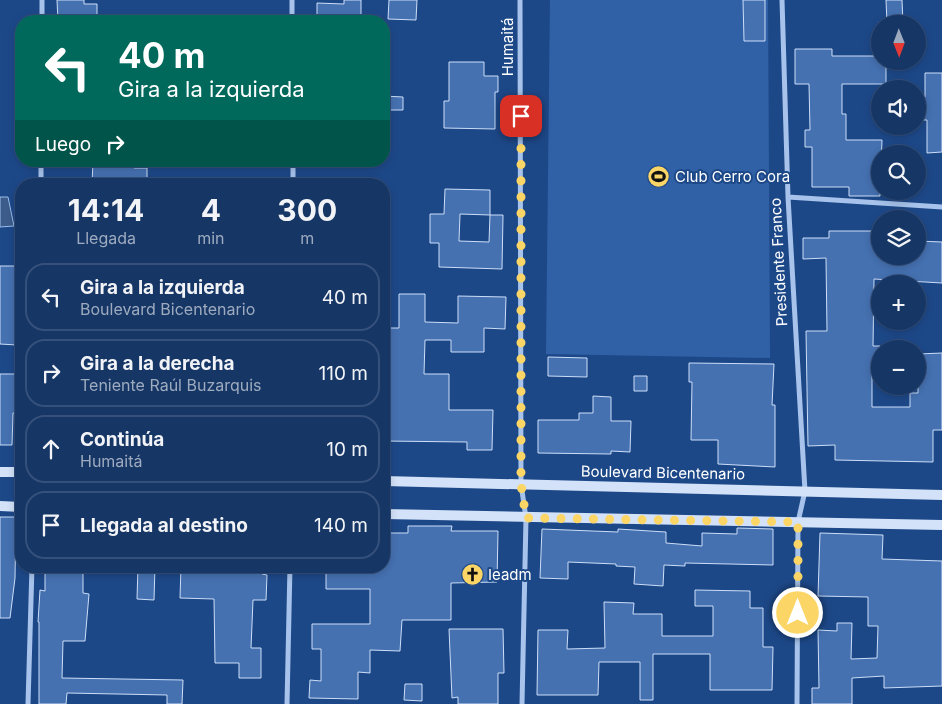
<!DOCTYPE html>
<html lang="es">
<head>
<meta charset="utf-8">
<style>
	:root { --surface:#163666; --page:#1f3e6c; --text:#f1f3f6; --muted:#9eabbf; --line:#35507a }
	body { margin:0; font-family:Inter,sans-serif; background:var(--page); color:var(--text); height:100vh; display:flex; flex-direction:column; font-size:19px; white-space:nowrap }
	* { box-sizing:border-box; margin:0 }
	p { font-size:16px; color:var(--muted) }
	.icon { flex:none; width:28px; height:28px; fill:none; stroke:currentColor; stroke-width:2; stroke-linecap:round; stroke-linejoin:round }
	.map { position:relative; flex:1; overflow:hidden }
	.sheet { position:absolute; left:15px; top:178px; width:375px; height:395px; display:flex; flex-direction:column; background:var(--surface); border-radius:20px; box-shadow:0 2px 8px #0003,0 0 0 1px var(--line) }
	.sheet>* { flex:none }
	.guide { position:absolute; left:15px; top:15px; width:375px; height:152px; border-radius:20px; box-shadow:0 2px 8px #0003,0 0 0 1px var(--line); background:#00695c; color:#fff; overflow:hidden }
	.needle { width:32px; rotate:179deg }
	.controls { position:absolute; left:871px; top:15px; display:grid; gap:10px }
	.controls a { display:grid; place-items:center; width:55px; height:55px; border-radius:50%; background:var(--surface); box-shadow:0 2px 8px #0003,0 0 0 1px var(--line); font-size:25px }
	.pin { position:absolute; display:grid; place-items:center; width:42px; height:42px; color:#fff; margin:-21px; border-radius:10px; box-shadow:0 2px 8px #0006 }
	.me { position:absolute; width:55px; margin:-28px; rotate:0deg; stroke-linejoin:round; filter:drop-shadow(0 0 4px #0008) }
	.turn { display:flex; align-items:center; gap:18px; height:105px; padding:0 20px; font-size:22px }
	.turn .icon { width:65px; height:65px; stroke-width:2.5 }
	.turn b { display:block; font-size:35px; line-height:42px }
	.then { display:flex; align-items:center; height:48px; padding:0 20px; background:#0003; gap:10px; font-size:19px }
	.eta { display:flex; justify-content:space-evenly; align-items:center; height:85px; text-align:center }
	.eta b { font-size:30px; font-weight:700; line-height:35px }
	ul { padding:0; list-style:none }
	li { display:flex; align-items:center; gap:15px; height:68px; margin:0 10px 8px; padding:0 10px; border:2px solid var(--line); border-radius:20px }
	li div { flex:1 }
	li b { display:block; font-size:19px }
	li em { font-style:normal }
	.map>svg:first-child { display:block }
	.green { fill:#3061a6 }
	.water { fill:#3d5c8b; stroke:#9abeed }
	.building { fill:#4571b1; stroke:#ccdef8; fill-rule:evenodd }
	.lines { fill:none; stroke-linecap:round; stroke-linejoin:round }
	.minor { stroke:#a7c3eb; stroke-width:5 }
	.secondary { stroke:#d3e2f8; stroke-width:10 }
	.route { stroke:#fbd565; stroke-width:9; stroke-dasharray:0 16.2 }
	.labels { text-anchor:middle; stroke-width:4; stroke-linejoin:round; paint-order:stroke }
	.street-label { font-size:15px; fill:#fff; stroke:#1d4888 }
	.poi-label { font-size:15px; fill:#fff; stroke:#1d4888; text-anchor:start }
</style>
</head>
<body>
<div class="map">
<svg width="942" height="704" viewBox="0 0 942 704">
	<rect width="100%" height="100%" fill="#1d4888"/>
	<path class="green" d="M550,0H768L770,358L546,354Z"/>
	<path class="water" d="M0,197H8L14,226L0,227Z"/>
	<path class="building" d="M57,0H84V4H97V19H88V21H58Z
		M344,0H361V19L317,21V3L344,4Z
		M389,0H417L416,20L388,19Z
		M743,0H765V41H744Z
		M886,0H902L903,23H887Z
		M795,49H832V56H880V61H886V84H842V114H846V140H882L880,196H849V187H812V147H805V130H810L809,84H795Z
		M449,62H484V76H498V92H495V129L444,128V101H449Z
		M925,73H942V152L927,153V120H918V97H925Z
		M384,96L403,97V110H384Z
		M93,161H135L134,168H147V184H92Z
		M445,189L490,190V215H503L502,269L439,267V243H430V214H444ZM460,214L490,215L489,242L459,241Z
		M829,231H880V256H918V241L942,242V283L874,279L873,346H880V369H872V407H910V393H918V354L942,353V430H933V462L835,460V445L808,446L806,331H827L826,258L803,259V238H829Z
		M0,266H18L17,345L0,344Z
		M399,294H425V322L458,323V296L506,297L505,329L484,328V352H451V340H425L424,374H449V410H493L492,450H467V442L384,441V328H399Z
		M548,357L587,358V377L548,376Z
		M689,363L774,364L772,405H775V467L718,464V440H691L692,382H689Z
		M0,374H19L18,413H13L12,445H0Z
		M634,376H647V391H634Z
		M593,396L611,397V421H631L630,452L611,451V454L538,453V420H579V413H593Z
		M0,517H16L15,578L10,618H0Z
		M408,526H452L451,531H498L497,582L451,583V620H402L400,651L370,650V673L358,672V699L309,698L310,680L321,681V649H312V624H370V589H326V566H384V533H408Z
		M737,528L773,529V565L685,563V566L664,565L663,586L634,584L635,567L616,566V564L568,562V579L540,578L542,529L618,532V529L666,532V543L702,546V533L737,534Z
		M820,533L883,535L882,559L942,561V686L884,688V676L852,678V704H812V688H819L818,630L837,631V623H852L851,659L877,658L878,626H868V597L818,596Z
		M138,566H155L154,600L137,599Z
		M181,566H262V574L267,575L266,600H253L251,648H261V678H239V663H215L214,599L180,598Z
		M45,569H83V593L89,594L85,641H63L62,678L183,680L182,704H167V695L67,693L66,704H39V622H38L40,590L45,591Z
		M695,590L750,591V608H763V647H773L772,690H710V654H653V700H640V662H599L598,695H537L538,630H568L567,649L605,648L604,602L634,603L633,614H662V636H713V606H695Z
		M449,629H503L504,673H498V704H458V697L452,698Z
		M405,684H422V701L404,700Z"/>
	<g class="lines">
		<path class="minor" d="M292,0V21
			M520,0L521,484L526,518L522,704
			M782,0L788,197L805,491L798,522L797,704
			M42,21V0
			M293,161V184
			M41,184V161
			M788,197L942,207
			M28,704L32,566
			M287,704L290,566"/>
		<path class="secondary" d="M0,472H21
			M384,481L942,495
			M0,506L21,507
			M384,514L942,525"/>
	</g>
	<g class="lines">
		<path class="route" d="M521,116V484L526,518L798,522V613"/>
	</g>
	<defs>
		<symbol id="stadium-disc" viewBox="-11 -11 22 22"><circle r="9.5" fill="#fbd565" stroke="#1d4888"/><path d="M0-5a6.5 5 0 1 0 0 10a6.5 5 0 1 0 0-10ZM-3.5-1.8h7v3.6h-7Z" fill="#111"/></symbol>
		<symbol id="church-disc" viewBox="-11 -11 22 22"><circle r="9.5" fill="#fbd565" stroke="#1d4888"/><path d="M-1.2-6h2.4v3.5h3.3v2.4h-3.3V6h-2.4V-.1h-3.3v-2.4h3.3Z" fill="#111"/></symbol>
	</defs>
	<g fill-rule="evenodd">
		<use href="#stadium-disc" x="646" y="164" width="25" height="25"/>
		<use href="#church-disc" x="460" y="562" width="25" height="25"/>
	</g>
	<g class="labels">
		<g class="street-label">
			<text transform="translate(508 47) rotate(-90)" y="5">Humaitá</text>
			<text transform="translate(779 262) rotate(-93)" y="5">Presidente Franco</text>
			<text transform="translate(663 473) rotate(1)" y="5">Boulevard Bicentenario</text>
		</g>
		<g class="poi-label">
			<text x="675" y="182">Club Cerro Cora</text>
			<text x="488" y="580">Ieadm</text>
		</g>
	</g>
</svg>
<div class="controls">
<a><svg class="needle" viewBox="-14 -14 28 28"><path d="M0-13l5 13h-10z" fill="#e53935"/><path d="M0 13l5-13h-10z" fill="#9eabbf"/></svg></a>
<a><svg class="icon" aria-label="sound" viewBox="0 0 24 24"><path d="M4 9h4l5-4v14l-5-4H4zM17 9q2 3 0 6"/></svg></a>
<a><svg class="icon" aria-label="search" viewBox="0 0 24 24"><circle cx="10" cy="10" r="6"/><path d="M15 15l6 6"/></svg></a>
<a><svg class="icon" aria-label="layers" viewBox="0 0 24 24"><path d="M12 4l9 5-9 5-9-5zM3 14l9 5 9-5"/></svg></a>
<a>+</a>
<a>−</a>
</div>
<div class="pin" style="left:521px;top:116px;background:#d93025"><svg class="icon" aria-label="arrive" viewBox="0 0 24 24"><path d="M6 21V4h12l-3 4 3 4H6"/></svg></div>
<svg class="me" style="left:798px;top:613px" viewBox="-20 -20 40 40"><circle r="17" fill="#fbd565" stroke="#fff" stroke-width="3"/><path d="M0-11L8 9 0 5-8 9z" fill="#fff"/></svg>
<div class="guide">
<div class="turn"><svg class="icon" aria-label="left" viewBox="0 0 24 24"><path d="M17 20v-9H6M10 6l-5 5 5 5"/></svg><div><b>40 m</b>Gira a la izquierda</div></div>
<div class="then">Luego<svg class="icon" aria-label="right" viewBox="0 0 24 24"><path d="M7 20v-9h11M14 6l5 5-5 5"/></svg></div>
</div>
<section class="sheet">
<div class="eta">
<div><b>14:14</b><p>Llegada</p></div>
<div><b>4</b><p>min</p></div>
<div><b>300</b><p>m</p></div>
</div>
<ul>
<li><svg class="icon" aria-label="left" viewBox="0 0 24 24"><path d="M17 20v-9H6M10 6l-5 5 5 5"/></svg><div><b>Gira a la izquierda</b><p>Boulevard Bicentenario</p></div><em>40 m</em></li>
<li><svg class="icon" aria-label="right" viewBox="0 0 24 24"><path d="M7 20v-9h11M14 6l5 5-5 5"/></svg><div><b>Gira a la derecha</b><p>Teniente Raúl Buzarquis</p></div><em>110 m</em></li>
<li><svg class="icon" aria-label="ahead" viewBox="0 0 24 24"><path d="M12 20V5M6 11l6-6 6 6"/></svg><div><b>Continúa</b><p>Humaitá</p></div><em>10 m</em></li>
<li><svg class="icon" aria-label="arrive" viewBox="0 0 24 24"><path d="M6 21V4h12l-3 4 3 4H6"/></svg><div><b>Llegada al destino</b></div><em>140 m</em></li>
</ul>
</section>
</div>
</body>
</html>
